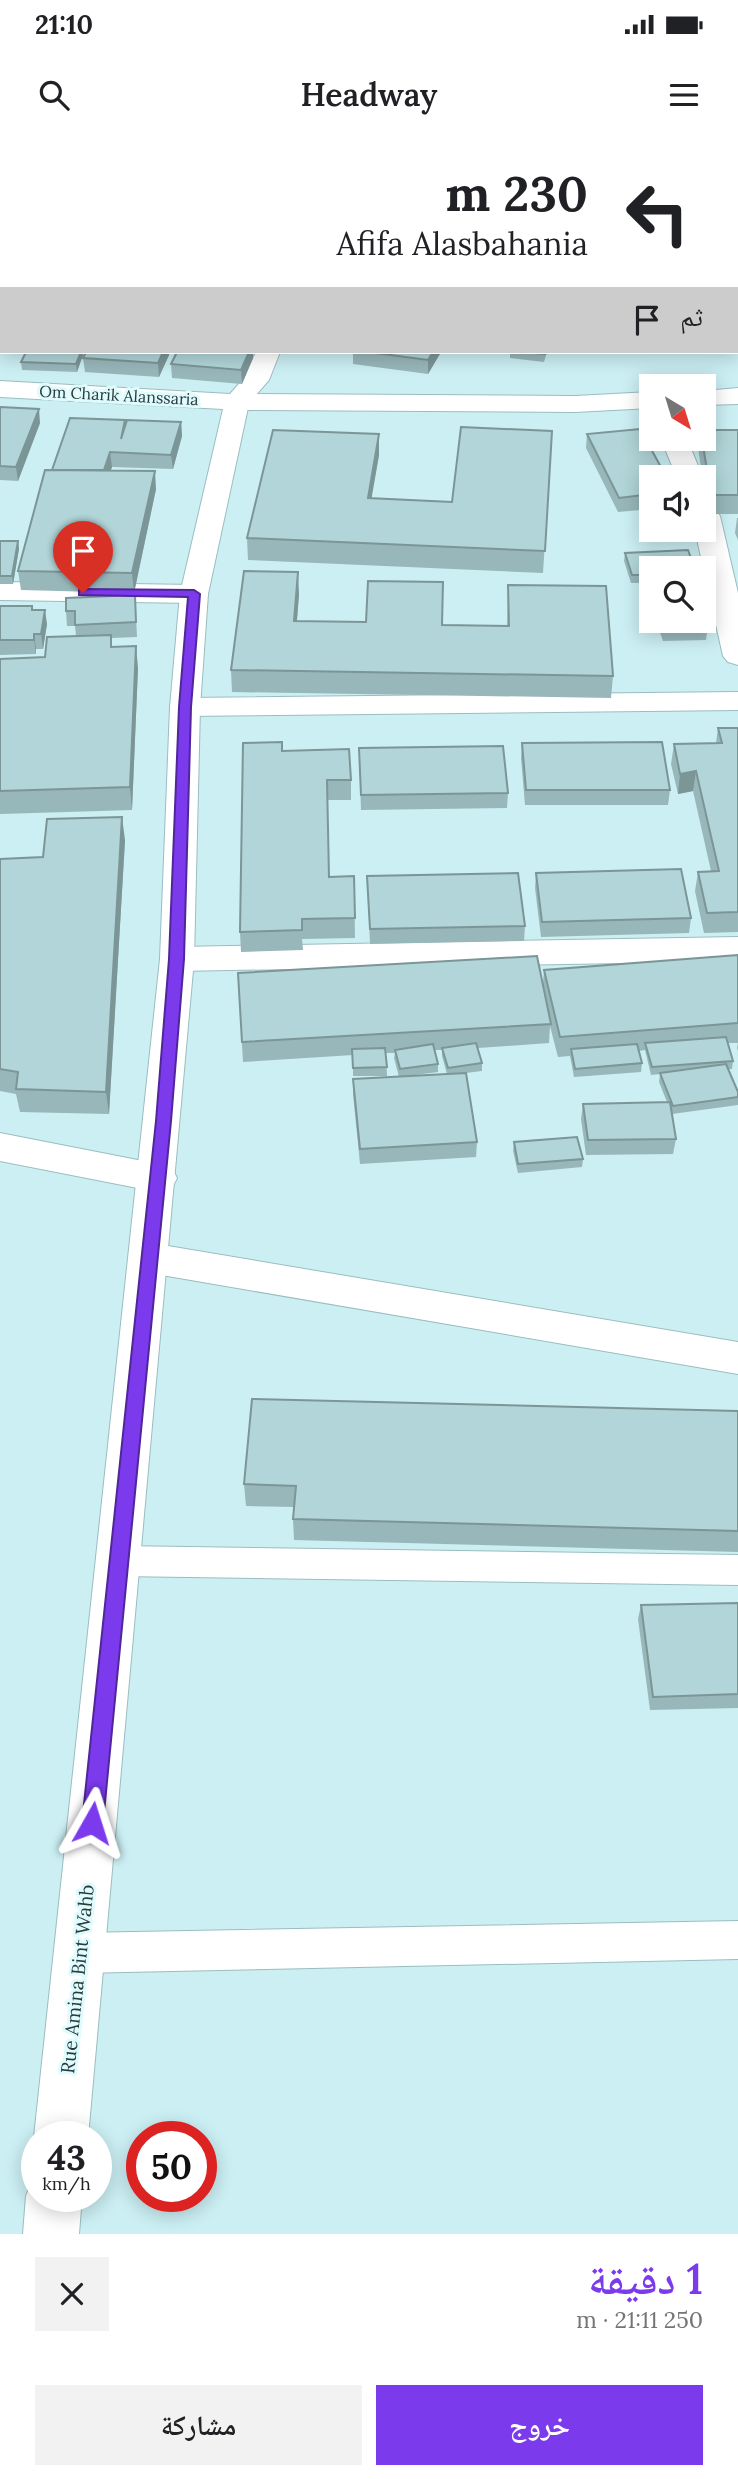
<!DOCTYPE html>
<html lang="ar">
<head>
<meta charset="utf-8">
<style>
	:root { --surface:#fff; --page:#f2f2f2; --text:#202124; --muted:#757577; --accent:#7c3aed }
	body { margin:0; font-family:Lora,"Noto Naskh Arabic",serif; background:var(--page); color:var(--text); direction:rtl; height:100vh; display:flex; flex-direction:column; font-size:26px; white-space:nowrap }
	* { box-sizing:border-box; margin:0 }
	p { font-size:23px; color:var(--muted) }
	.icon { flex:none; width:38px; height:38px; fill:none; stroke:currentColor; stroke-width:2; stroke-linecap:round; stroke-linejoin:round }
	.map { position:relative; height:2094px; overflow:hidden; direction:ltr }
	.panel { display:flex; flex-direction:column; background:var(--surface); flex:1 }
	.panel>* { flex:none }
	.guide { position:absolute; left:0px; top:0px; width:738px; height:214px; box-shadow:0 4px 18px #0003; direction:rtl; background:#fff; color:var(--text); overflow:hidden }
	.needle { width:46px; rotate:142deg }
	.fabs { position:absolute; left:639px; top:234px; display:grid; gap:14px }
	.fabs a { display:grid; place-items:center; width:77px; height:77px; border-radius:0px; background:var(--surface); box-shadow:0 4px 18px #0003; font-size:35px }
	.speed { position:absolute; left:21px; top:1981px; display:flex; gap:14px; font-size:35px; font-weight:700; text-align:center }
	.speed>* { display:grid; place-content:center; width:91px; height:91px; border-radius:50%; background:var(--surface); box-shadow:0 4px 18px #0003; line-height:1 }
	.speed small { font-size:18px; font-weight:400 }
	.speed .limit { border:10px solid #d22; background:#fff; color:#111 }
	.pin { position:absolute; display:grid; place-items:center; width:60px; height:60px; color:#fff; margin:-72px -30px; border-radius:50% 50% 50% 0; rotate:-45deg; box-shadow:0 0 7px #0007 }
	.pin .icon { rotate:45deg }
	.me { position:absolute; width:77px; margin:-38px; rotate:6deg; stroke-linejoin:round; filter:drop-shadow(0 0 5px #0008) }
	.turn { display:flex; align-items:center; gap:24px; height:147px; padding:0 35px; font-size:32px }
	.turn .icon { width:91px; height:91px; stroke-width:2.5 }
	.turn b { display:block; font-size:49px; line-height:60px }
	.then { display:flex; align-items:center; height:66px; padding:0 35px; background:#0003; gap:14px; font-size:26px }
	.round { display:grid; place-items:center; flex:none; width:74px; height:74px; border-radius:0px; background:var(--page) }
	.summary { display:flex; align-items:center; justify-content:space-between; height:119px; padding:0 35px }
	h1 { font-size:42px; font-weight:600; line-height:52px; color:var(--accent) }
	.button { display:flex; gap:14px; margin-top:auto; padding:14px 35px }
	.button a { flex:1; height:80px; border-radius:0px; background:var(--accent); color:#fff; font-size:28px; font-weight:600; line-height:80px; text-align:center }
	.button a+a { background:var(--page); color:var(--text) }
	.status { display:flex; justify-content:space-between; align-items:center; height:49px; padding:0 35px; background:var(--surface); direction:ltr }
	.status svg { height:19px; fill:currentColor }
	header { display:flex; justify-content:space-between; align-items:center; height:91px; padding:0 35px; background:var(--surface); font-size:32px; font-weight:600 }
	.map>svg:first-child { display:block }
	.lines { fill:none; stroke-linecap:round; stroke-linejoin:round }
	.lane-casing { stroke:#9abdc0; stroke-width:2 }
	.street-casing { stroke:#9abdc0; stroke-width:2 }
	.secondary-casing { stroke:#9abdc0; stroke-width:2 }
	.lane { fill:#fff; fill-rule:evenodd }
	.street { fill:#fff; fill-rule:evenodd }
	.secondary { fill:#fff; fill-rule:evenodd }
	.wall { fill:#98b7ba; fill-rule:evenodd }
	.shaded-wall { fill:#7c9597 }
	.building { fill:#b1d5d8; stroke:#7c9597; stroke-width:2 }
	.route { fill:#7c3aed; stroke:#51269a; stroke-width:2 }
	.labels { text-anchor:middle; stroke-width:6; stroke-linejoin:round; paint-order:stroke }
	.far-street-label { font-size:16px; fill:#2b3a3b; stroke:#defbfe }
	.street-label { font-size:19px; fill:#2b3a3b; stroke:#defbfe }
</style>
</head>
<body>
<div class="status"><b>21:10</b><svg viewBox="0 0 49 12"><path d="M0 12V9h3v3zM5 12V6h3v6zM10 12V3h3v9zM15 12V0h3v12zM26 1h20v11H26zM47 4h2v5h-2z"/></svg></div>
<header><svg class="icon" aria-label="menu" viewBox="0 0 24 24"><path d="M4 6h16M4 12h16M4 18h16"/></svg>Headway<svg class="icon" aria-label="search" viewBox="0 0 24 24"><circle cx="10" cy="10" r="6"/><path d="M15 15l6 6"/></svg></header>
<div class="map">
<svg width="738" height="2094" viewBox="0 0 738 2094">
	<rect width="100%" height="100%" fill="#cbeff3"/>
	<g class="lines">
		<defs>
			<path id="lane" d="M119,1406L738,1415V1445L119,1436L107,1432L102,1421L107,1410Z
				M738,1781V1819L79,1833L65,1827L59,1813L65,1799L79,1793Z"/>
			<path id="street" d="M641,0H663V2H641Z
				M737,113H738V127H737Z
				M738,248V264L704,265V251Z
				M651,252V268L575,272L237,270L228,267L224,262L228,257L237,254L575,256Z
				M661,299H687L703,338H677Z
				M704,368L716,370L720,376L738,453V525L728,522L723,516L695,390H704Z
				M0,442L194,445L204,448L208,454L204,460L194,463L0,460Z
				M738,552V570L185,576L174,573L170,567L174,561L185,558Z
				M738,797V821L177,831L165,827L160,819L165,811L177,807Z
				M0,993L158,1024L172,1028L177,1038L172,1048L158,1052L0,1021Z
				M150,1103L738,1202V1234L150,1133L136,1129L130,1118L136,1107Z"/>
			<path id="secondary" d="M350,0H372L350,2Z
				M256,212H280L269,240L249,263L208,454L200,567L194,819L88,1997H37V2004L34,1997L160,819L170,567L180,454L223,269L0,257V241L230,254L244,238Z
				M34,2036H37V2056H82L79,2094H23L26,2056Z"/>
		</defs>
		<use href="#lane" class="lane-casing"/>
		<use href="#street" class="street-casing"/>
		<use href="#secondary" class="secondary-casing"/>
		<use href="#lane" class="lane"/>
		<use href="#street" class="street"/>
		<use href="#secondary" class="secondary"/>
	</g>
	<path class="wall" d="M170,0H275V2H200Z
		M725,0H738V22H737V2H725Z
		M737,31L738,35V71H737Z
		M737,129H738V161H737Z
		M84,212L77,232L22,230L21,222Z
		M177,212H253V218L242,244L172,238L171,224Z
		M353,212H441L428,234L353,224Z
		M510,212H547L544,222L510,218Z
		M169,215L159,237L85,232L83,218Z
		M0,267L40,283L18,341L0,340Z
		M181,282L182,296L173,329L112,327L111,330L156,349L134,453L21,450L18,431L52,330L126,284Z
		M738,290V374H708L698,308L699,299H704Z
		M552,291L543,433L248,420L247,398L379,315L371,358L452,362Z
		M587,294L651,338V369L618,372L586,308Z
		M737,378H738V400L735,393Z
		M0,401H18L19,409L13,444H0Z
		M625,413L651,429V466L644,446V443H631L624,421Z
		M704,430L713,462L711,476L705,477L708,485L706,500L663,501L656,481H704Z
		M508,445L613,536L611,558L232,552L231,530L299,454L297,481L507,486Z
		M135,455L137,497L112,498V507L138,528L132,670L0,674V519L45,517L76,496L75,486H67L66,471Z
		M0,466L33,470L47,484L43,509H36V514L0,515Z
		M718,588H738V792L704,793L695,751L698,732L711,731L693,651L678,654L671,624L674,604L716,603Z
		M522,603L670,650L668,665H525L521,618Z
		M359,608L508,653L507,668L361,670Z
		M283,611L351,640V660H327L329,737L354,736L355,798L302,799L303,810L241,812L240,792Z
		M125,700L109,974L20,972L16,954L0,951V719L43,717Z
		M536,733L691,778L689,793L541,797L535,748Z
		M367,736L525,786L524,801L370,804Z
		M738,815V911L737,908L738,903H728L733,921L732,929H728L738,952V965L672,974L676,999L673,1014L586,1015L581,979L583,964L667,962L659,942L660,934L651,935L645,910L639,911L642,923L641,932L574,937L570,916L558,917L550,886L549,903L478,908L482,923V931L466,933L477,1002L476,1017L360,1024L353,954V939L399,937L394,918L395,913H386L387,936H353V915L243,922L238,833L543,843L544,830ZM435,910H442V916L447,934L407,936L438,932V924Z
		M514,1002L583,1019L582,1027L518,1033L513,1011Z
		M738,1271V1412L294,1400L293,1379L294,1367L246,1366L244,1344Z
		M738,1463V1568L650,1570L638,1479L641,1465Z"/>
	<path class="shaded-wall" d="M81,212H84L77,232L76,224Z
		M163,212H169V215L159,237L158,223Z
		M249,212H253V218L242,244L241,230Z
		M433,212H441L428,234V220Z
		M39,269L40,283L18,341L16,327Z
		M181,282L182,296L173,329L171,315Z
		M379,294V315L368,379V358Z
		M110,312L112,327L105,346L104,332Z
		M155,331L156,349L134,453L132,433Z
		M18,401L19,409L13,444L12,436Z
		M298,432L299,454L295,503L294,481Z
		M45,470L47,484L43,509L41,494Z
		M34,494L36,509V514L34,500Z
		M136,506L138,528L132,670L130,647Z
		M696,631L693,651L678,654L680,634Z
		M122,677L125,700L109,974L106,952Z"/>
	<path class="building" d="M229,0H270V2H228Z
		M435,0H487V2H434Z
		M612,0H641V2H612Z
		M684,0H722L723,2H684Z
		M737,31L738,35V58H737Z
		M737,129H738V148L737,147Z
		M26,212H81L76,224L21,222Z
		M86,212H163L158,223L83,218Z
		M177,212H249L241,230L171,224Z
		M368,212H433L428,220Z
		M523,212H545V214Z
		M0,267L39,269L16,327L0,326Z
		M70,278L125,280L121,299L127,280L181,282L171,315L110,312L104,330H52Z
		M461,287L552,291L545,411L247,398L273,290L379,294L368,358L452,362Z
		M640,289L667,338H651V354L619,358L587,294Z
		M704,290H738V355H711L702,299H704Z
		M45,330L155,331L132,433L18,431Z
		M0,401H18L12,436H0Z
		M688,410L695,429H651V431H645V435H632L625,413Z
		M704,430L713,462H704Z
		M244,431L298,432L294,481L366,482L368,441L443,442L442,485L509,486L508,445L606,446L613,536L231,530Z
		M645,431H651V447Z
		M135,455L136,482L75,485V471H66V458Z
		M0,466H32V470H45L41,494H34V500H0Z
		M704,471L708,485L665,487L663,481H704Z
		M111,495V507L136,506L130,647L0,651V519L45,517L47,497Z
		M718,588H738V772L707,773L698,732L719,731L696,631L680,634L674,604L722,603Z
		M282,602V611L349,609L351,640H327L329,737L354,736L355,778L302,779V790L240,792L243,603Z
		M662,602L670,650H526L522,603Z
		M503,606L508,653L361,655L359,608Z
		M122,677L106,952L16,949L18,932L0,929V719L43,717L47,679Z
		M681,729L691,778L542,782L536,733Z
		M518,733L525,786L370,789L367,736Z
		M738,815V883L560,897L544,830Z
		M537,816L551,884L242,902L238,833Z
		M726,897L733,921L652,927L645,903Z
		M476,903L482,923L448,928L442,908Z
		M433,904L438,924L400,929L395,910Z
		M637,904L642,923L575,929L571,909Z
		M385,908L387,927L353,928L352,909Z
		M726,924L738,952V957L673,966L660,933Z
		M466,933L477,1002L360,1009L353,939Z
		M670,962L676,999L588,1000L583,964Z
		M577,997L583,1019L518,1024L514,1002Z
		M252,1259L738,1271V1391L293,1379L296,1346L244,1344Z
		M738,1463V1554L653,1557L641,1465Z"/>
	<path class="route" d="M83,449L194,450L200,454L191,567L184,819L171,981L103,1683L100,1690L92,1692L85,1690L82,1683L156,981L169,819L179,567L188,457L79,455V450Z"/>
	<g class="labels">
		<g class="far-street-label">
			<text transform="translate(119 255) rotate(3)" y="6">Om Charik Alanssaria</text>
		</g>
		<g class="street-label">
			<text transform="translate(77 1839) rotate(-84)" y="7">Rue Amina Bint Wahb</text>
		</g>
	</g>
</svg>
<div class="fabs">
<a><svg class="needle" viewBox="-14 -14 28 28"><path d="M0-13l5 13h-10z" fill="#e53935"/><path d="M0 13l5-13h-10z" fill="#757577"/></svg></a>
<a><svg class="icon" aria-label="sound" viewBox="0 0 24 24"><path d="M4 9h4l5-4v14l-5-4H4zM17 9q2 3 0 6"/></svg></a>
<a><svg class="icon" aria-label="search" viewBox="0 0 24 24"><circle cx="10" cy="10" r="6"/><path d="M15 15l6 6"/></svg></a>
</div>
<div class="speed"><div>43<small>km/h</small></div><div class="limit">50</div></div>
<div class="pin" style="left:83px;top:453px;background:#d93025"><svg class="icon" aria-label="arrive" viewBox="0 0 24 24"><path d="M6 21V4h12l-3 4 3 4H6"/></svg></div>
<svg class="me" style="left:92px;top:1683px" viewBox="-20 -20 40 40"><path d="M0-17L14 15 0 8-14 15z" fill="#7c3aed" stroke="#fff" stroke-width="4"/></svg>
<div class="guide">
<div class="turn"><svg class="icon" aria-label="left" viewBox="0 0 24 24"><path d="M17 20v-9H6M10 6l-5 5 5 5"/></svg><div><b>230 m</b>Afifa Alasbahania</div></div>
<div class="then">ثم<svg class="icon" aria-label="arrive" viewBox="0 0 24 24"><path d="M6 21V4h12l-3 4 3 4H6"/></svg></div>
</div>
</div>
<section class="panel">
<div class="summary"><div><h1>1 دقيقة</h1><p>250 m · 21:11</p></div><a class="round"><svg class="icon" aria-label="close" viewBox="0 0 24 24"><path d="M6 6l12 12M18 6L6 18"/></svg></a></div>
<div class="button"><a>خروج</a><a>مشاركة</a></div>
</section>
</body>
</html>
